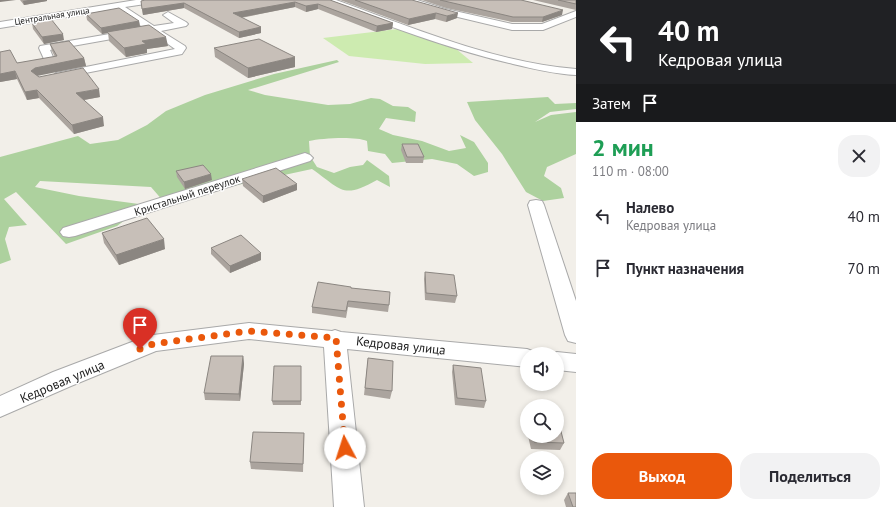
<!DOCTYPE html>
<html lang="ru">
<head>
<meta charset="utf-8">
<style>
	:root { --surface:#fff; --page:#f2f2f3; --text:#2b2b33; --muted:#7c7c81; --accent:#ea580c }
	body { margin:0; font-family:"PT Sans",sans-serif; background:var(--page); color:var(--text); height:100vh; display:flex; flex-direction:column; font-size:15px; white-space:nowrap }
	* { box-sizing:border-box; margin:0 }
	p { font-size:13px; color:var(--muted) }
	.icon { flex:none; width:22px; height:22px; fill:none; stroke:currentColor; stroke-width:2; stroke-linecap:round; stroke-linejoin:round }
	.map { position:relative; flex:1; overflow:hidden }
	.drawer { display:flex; flex-direction:column; background:var(--surface); width:320px }
	.drawer>* { flex:none }
	.banner { background:#202124; color:#fff; overflow:hidden }
	.tools { position:absolute; left:520px; top:347px; display:grid; gap:8px }
	.tools a { display:grid; place-items:center; width:44px; height:44px; border-radius:50%; background:var(--surface); box-shadow:0 2px 6px #0003; font-size:20px }
	.pin { position:absolute; display:grid; place-items:center; width:34px; height:34px; color:#fff; margin:-41px -17px; border-radius:50% 50% 50% 0; rotate:-45deg; box-shadow:0 0 4px #0007 }
	.pin .icon { rotate:45deg }
	.me { position:absolute; width:44px; margin:-22px; rotate:355deg; stroke-linejoin:round; filter:drop-shadow(0 0 3px #0008) }
	.turn { display:flex; align-items:center; gap:14px; height:84px; padding:0 16px; font-size:18px }
	.turn .icon { width:52px; height:52px; stroke-width:2.5 }
	.turn b { display:block; font-size:28px; line-height:34px }
	.then { display:flex; align-items:center; height:38px; padding:0 16px; background:#0003; gap:8px; font-size:15px }
	.round { display:grid; place-items:center; flex:none; width:42px; height:42px; border-radius:16px; background:var(--page) }
	.summary { display:flex; align-items:center; justify-content:space-between; height:68px; padding:0 16px }
	h1 { font-size:24px; font-weight:800; line-height:30px; color:#1e9e55 }
	.action { display:flex; gap:8px; margin-top:auto; padding:8px 16px }
	.action a { flex:1; height:46px; border-radius:16px; background:var(--accent); color:#fff; font-size:16px; font-weight:800; line-height:46px; text-align:center }
	.action a+a { background:var(--page); color:var(--text) }
	ul { padding:0; list-style:none }
	li { display:flex; align-items:center; gap:12px; height:52px; padding:0 16px }
	li div { flex:1 }
	li b { display:block; font-size:15px }
	li em { font-style:normal }
	main { display:flex; flex:1; min-height:0 }
	.map>svg:first-child { display:block }
	.grass { fill:#cdebb0 }
	.forest { fill:#add19e }
	.lines { fill:none; stroke-linecap:round; stroke-linejoin:round }
	.minor-casing { stroke:#a9a9a9; stroke-width:2 }
	.minor { fill:#fff; fill-rule:evenodd }
	.wall { fill:#aba49e }
	.shaded-wall { fill:#8b8681 }
	.building { fill:#c7bfb8; stroke:#8b8681 }
	.route { stroke:#ea580c; stroke-width:7; stroke-dasharray:0 12.6 }
	.labels { text-anchor:middle; stroke-width:3; stroke-linejoin:round; paint-order:stroke }
	.far-street-label { font-size:9px; fill:#222; stroke:#fff }
	.street-label { font-size:11px; fill:#222; stroke:#fff }
	.near-street-label { font-size:13px; fill:#222; stroke:#fff }
</style>
</head>
<body>
<main>
<div class="map">
<svg width="576" height="507" viewBox="0 0 576 507">
	<rect width="100%" height="100%" fill="#f2efe9"/>
	<path class="grass" d="M406,28L449,43L473,63L425,64L349,56L323,38Z"/>
	<path class="forest" d="M337,60L339,62L248,90L265,95L328,105L350,104L371,98L380,99L393,106L408,107L416,112L415,122L386,118L379,129L393,135L422,141L449,151L466,148L460,135L474,142L488,163V172L474,176L457,164L432,159L392,163L385,154L368,151L367,141C356,136 322,138 309,141L310,156L317,167L334,173L350,167L363,165L367,160L389,176L390,187L377,180C342,200 341,189 312,169L205,192L164,202L151,187L40,181L35,187L79,196L139,204L133,214L117,226L66,244L16,192L4,199L27,225L9,227L5,239L11,260L0,264V157L78,136L90,144L118,140L147,125L166,111L205,95L274,74Z
		M548,97L555,104L576,103V109L550,112L535,122L551,115L576,112V154L547,167L544,176L561,188L564,198L543,201L526,192L502,154L475,120L467,102Z"/>
	<g class="lines">
		<defs>
			<path id="minor" d="M136,0H156L152,3L125,7L154,26L174,23L163,15L168,12L186,22L188,24L186,26L161,31L185,46L186,48L182,54L60,78L56,77L54,75L56,73L175,49L151,32L50,50L53,57L52,59H44L39,48L40,46L144,28L116,9L0,28V22Z
				M324,0H336C411,27 496,63 576,69V75C555,74 534,69 513,64C448,49 387,25 325,2Z
				M404,0H417L446,9L512,24H542L576,11V17L543,30H512L441,13L405,2Z
				M305,153L310,155L313,158L310,161L75,236L69,237L63,236L60,232L63,228Z
				M536,200L542,201L544,205L576,301V343L568,341L565,335L528,205L530,201Z
				M249,323L332,331L335,330L341,332L527,349L535,352L536,354H527V367L347,349L364,507H334L324,347L249,339L156,351L71,386L0,417V396L53,372L145,337L153,335Z
				M557,352L576,354V372L557,370V354H551Z"/>
		</defs>
		<use href="#minor" class="minor-casing"/>
		<use href="#minor" class="minor"/>
	</g>
	<path class="wall" d="M20,0H47V1L24,5Z
		M330,0L393,23L392,29L376,32L318,9L306,12L295,7L241,18L261,27V33L239,38L184,8L143,15L141,1Z
		M340,0H412L457,18L446,22L435,19L408,25Z
		M422,0H521L562,15L542,22H512L446,8Z
		M533,0H576V10Z
		M86,14L139,21L140,27L168,46L147,49V53L126,57L109,41L108,33L102,34L87,20Z
		M32,23L64,40L44,44L33,29Z
		M50,44L84,58L86,66L37,75L39,77L100,97L84,100L104,126L74,134L39,98L27,100L17,79L0,82V52L17,63L55,57L52,51Z
		M214,48L295,67L248,78L215,57Z
		M402,144L424,157L423,163H406L401,150Z
		M176,171L212,180L185,189L177,177Z
		M242,179L297,190L263,203L243,186Z
		M102,233L165,249L119,265L104,243Z
		M211,248L261,253V260L230,273L211,254Z
		M425,272L457,296L455,303L425,300L424,279Z
		M351,288L389,305L388,312L348,307L346,318L312,313V307Z
		M243,356L244,364L240,401L205,400L204,393Z
		M368,358L392,391L390,399L364,395Z
		M453,365L486,401L484,408L455,405L452,372Z
		M301,366V405H273L272,401Z
		M527,414V433L524,421Z
		M304,433L303,472L251,469L250,462Z
		M528,436H557L564,443L560,450L531,449Z
		M568,493L576,507H566L564,500Z"/>
	<path class="shaded-wall" d="M0,0H16L0,2Z
		M28,0H47V1L24,5L23,1Z
		M295,2V7L233,19V13Z
		M184,3V8L143,15L142,9Z
		M318,4V9L306,12V6Z
		M563,10L562,15L542,22L543,17Z
		M436,13L435,19L408,25L409,19Z
		M458,13L457,18L446,22L447,16Z
		M139,21L140,27L102,34L101,28Z
		M393,23L392,29L376,32L377,26Z
		M261,27V33L239,38V32Z
		M63,34L64,40L44,44L42,37Z
		M166,37L168,46L147,49V53L126,57L124,48L142,41Z
		M295,57V67L248,78V68Z
		M84,58L86,66L37,76L31,71L35,68Z
		M15,71L17,79L0,82V74Z
		M99,89L100,97L78,101L76,93Z
		M37,90L39,98L27,100L25,92Z
		M103,117L104,126L74,134L72,125Z
		M211,174L212,180L185,189L184,182Z
		M297,184V190L263,203V196Z
		M164,239L165,249L119,265L116,255Z
		M261,253V260L230,273V266Z
		M243,356L244,364L240,401L239,394Z"/>
	<path class="building" d="M145,0H330L393,23L377,26L318,4L306,6L295,2L233,13L261,27L239,32L184,3L142,9L141,1Z
		M355,0H412L458,13L447,16L436,13L409,19Z
		M440,0H521L563,10L543,17H513Z
		M558,0H576V4Z
		M119,8L139,21L101,28L86,14Z
		M51,19L63,34L42,37L32,23Z
		M149,25L166,37L142,41L146,44L124,48L107,32Z
		M259,39L295,57L248,68L214,48Z
		M69,41L84,58L35,68L31,71L39,77L83,68L99,89L76,93L103,117L72,125L37,90L25,92L15,71L0,74V52L10,50L17,63L57,56L50,44Z
		M402,144H418L424,157H407Z
		M203,165L211,174L184,182L176,171Z
		M276,168L297,184L263,196L242,179Z
		M147,218L164,239L116,255L102,233Z
		M241,235L261,253L230,266L211,248Z
		M425,272L454,275L457,296L426,293Z
		M318,282L351,287V288L390,292L389,305L348,301L346,311L312,307Z
		M211,356H243L239,394L204,393Z
		M368,358L393,361L392,391L365,388Z
		M453,365L481,368L486,401L457,398Z
		M274,366H301V401H272Z
		M557,416L564,443L534,442L533,436H557Z
		M253,432L304,433L303,464L250,462Z
		M568,493H576V507H573Z"/>
	<g class="lines">
		<path class="route" d="M140,349L153,344L249,331L336,338L345,448"/>
	</g>
	<g class="labels">
		<g class="far-street-label">
			<text transform="translate(52 16) rotate(-9)" y="3">Центральная улица</text>
		</g>
		<g class="street-label">
			<text transform="translate(187 195) rotate(-18)" y="4">Кристальный переулок</text>
		</g>
		<g class="near-street-label">
			<text transform="translate(401 345) rotate(6)" y="5">Кедровая улица</text>
			<text transform="translate(62 381) rotate(-23)" y="5">Кедровая улица</text>
		</g>
	</g>
</svg>
<div class="tools">
<a><svg class="icon" aria-label="sound" viewBox="0 0 24 24"><path d="M4 9h4l5-4v14l-5-4H4zM17 9q2 3 0 6"/></svg></a>
<a><svg class="icon" aria-label="search" viewBox="0 0 24 24"><circle cx="10" cy="10" r="6"/><path d="M15 15l6 6"/></svg></a>
<a><svg class="icon" aria-label="layers" viewBox="0 0 24 24"><path d="M12 4l9 5-9 5-9-5zM3 14l9 5 9-5"/></svg></a>
</div>
<div class="pin" style="left:140px;top:349px;background:#d93025"><svg class="icon" aria-label="arrive" viewBox="0 0 24 24"><path d="M6 21V4h12l-3 4 3 4H6"/></svg></div>
<svg class="me" style="left:345px;top:448px" viewBox="-20 -20 40 40"><circle r="19" fill="#fff"/><path d="M0-13L10 11 0 6-10 11z" fill="#ea580c"/></svg>
</div>
<section class="drawer">
<div class="banner">
<div class="turn"><svg class="icon" aria-label="left" viewBox="0 0 24 24"><path d="M17 20v-9H6M10 6l-5 5 5 5"/></svg><div><b>40 m</b>Кедровая улица</div></div>
<div class="then">Затем<svg class="icon" aria-label="arrive" viewBox="0 0 24 24"><path d="M6 21V4h12l-3 4 3 4H6"/></svg></div>
</div>
<div class="summary"><div><h1>2 мин</h1><p>110 m · 08:00</p></div><a class="round"><svg class="icon" aria-label="close" viewBox="0 0 24 24"><path d="M6 6l12 12M18 6L6 18"/></svg></a></div>
<ul>
<li><svg class="icon" aria-label="left" viewBox="0 0 24 24"><path d="M17 20v-9H6M10 6l-5 5 5 5"/></svg><div><b>Налево</b><p>Кедровая улица</p></div><em>40 m</em></li>
<li><svg class="icon" aria-label="arrive" viewBox="0 0 24 24"><path d="M6 21V4h12l-3 4 3 4H6"/></svg><div><b>Пункт назначения</b></div><em>70 m</em></li>
</ul>
<div class="action"><a>Выход</a><a>Поделиться</a></div>
</section>
</main>
</body>
</html>
